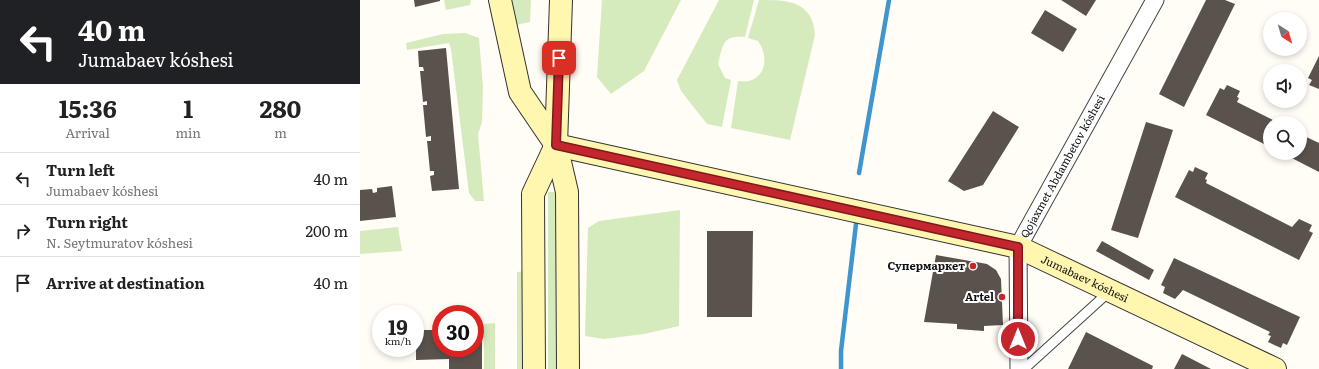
<!DOCTYPE html>
<html lang="en">
<head>
<meta charset="utf-8">
<style>
	:root { --surface:#fff; --page:#f6f6f6; --text:#222; --muted:#767676; --line:#e0e0e0 }
	body { margin:0; font-family:Literata,serif; background:var(--page); color:var(--text); height:100vh; display:flex; flex-direction:column; font-size:15px; white-space:nowrap }
	* { box-sizing:border-box; margin:0 }
	p { font-size:13px; color:var(--muted) }
	.icon { flex:none; width:22px; height:22px; fill:none; stroke:currentColor; stroke-width:2; stroke-linecap:round; stroke-linejoin:round }
	.map { position:relative; flex:1; overflow:hidden }
	.sheet { display:flex; flex-direction:column; background:var(--surface); width:360px }
	.sheet>* { flex:none }
	.guide { background:#202124; color:#fff; overflow:hidden }
	.needle { width:26px; rotate:143deg }
	.fabs { position:absolute; left:903px; top:12px; display:grid; gap:8px }
	.fabs a { display:grid; place-items:center; width:44px; height:44px; border-radius:50%; background:var(--surface); box-shadow:0 2px 6px #0003; font-size:20px }
	.speed { position:absolute; left:12px; top:305px; display:flex; gap:8px; font-size:20px; font-weight:700; text-align:center }
	.speed>* { display:grid; place-content:center; width:52px; height:52px; border-radius:50%; background:var(--surface); box-shadow:0 2px 6px #0003; line-height:1 }
	.speed small { font-size:10px; font-weight:400 }
	.speed .limit { border:6px solid #d22; background:#fff; color:#111 }
	.pin { position:absolute; display:grid; place-items:center; width:34px; height:34px; color:#fff; margin:-17px; border-radius:8px; box-shadow:0 2px 6px #0006 }
	.me { position:absolute; width:44px; margin:-22px; rotate:0deg; stroke-linejoin:round; filter:drop-shadow(0 0 3px #0008) }
	.turn { display:flex; align-items:center; gap:14px; height:84px; padding:0 12px; font-size:18px }
	.turn .icon { width:52px; height:52px; stroke-width:2.5 }
	.turn b { display:block; font-size:28px; line-height:34px }
	.eta { display:flex; justify-content:space-evenly; align-items:center; height:68px; text-align:center }
	.eta b { font-size:24px; font-weight:700; line-height:28px }
	ul { padding:0; list-style:none }
	li { display:flex; align-items:center; gap:12px; height:52px; padding:0 12px; border-top:1px solid var(--line) }
	li div { flex:1 }
	li b { display:block; font-size:15px }
	li em { font-style:normal }
	main { display:flex; flex:1; min-height:0 }
	.map>svg:first-child { display:block }
	.green { fill:#d5ebbd }
	.lines { fill:none; stroke-linecap:round; stroke-linejoin:round }
	.stream { stroke:#3f96cf; stroke-width:4.5 }
	.building { fill:#5a524d }
	.lane-casing { stroke:#444; stroke-width:11 }
	.street-casing { stroke:#444; stroke-width:19 }
	.secondary-casing { stroke:#333; stroke-width:24 }
	.lane { stroke:#fff; stroke-width:9 }
	.street { stroke:#fff; stroke-width:17 }
	.secondary { stroke:#fff6b0; stroke-width:22 }
	.route-casing { stroke:#7f191e; stroke-width:10 }
	.route { stroke:#c4262e; stroke-width:7 }
	.poi-dot { fill:#c4262e; stroke:#fff; stroke-width:1.5 }
	.labels { text-anchor:middle; stroke-width:4; stroke-linejoin:round; paint-order:stroke }
	.street-label { font-size:11px; fill:#111; stroke:#fff }
	.poi-label { font-size:11px; font-weight:bold; fill:#111; stroke:#fff; text-anchor:end }
</style>
</head>
<body>
<main>
<section class="sheet">
<div class="guide">
<div class="turn"><svg class="icon" aria-label="left" viewBox="0 0 24 24"><path d="M17 20v-9H6M10 6l-5 5 5 5"/></svg><div><b>40 m</b>Jumabaev kóshesi</div></div>
</div>
<div class="eta">
<div><b>15:36</b><p>Arrival</p></div>
<div><b>1</b><p>min</p></div>
<div><b>280</b><p>m</p></div>
</div>
<ul>
<li><svg class="icon" aria-label="left" viewBox="0 0 24 24"><path d="M17 20v-9H6M10 6l-5 5 5 5"/></svg><div><b>Turn left</b><p>Jumabaev kóshesi</p></div><em>40 m</em></li>
<li><svg class="icon" aria-label="right" viewBox="0 0 24 24"><path d="M7 20v-9h11M14 6l5 5-5 5"/></svg><div><b>Turn right</b><p>N. Seytmuratov kóshesi</p></div><em>200 m</em></li>
<li><svg class="icon" aria-label="arrive" viewBox="0 0 24 24"><path d="M6 21V4h12l-3 4 3 4H6"/></svg><div><b>Arrive at destination</b></div><em>40 m</em></li>
</ul>
</section>
<div class="map">
<svg width="959" height="369" viewBox="0 0 959 369">
	<rect width="100%" height="100%" fill="#fffdf5"/>
	<path class="green" d="M84,0H111L110,5L86,10Z
		M152,0H171L170,22L156,25Z
		M242,0H321L284,71L251,94L237,77Z
		M359,0H394L385,37C362,35 363,45 358,64L365,78L371,80L362,127L347,124L321,91L317,80Z
		M399,0C426,0 453,0 455,35L430,140L371,128L378,81C404,85 411,59 398,41L388,38Z
		M105,33L119,38L123,87L122,122L118,134L124,201H115L109,193L91,49L89,43L47,50L46,43L83,34Z
		M188,192H196V369H188Z
		M320,210L319,326L284,334L244,339L225,336L228,228L239,221Z
		M38,227L42,251L0,254V231Z
		M166,271V369H157V272Z
		M135,323V369H124V324Z"/>
	<g class="lines">
		<path class="stream" d="M499,173L529,0
			M481,369V351L496,224"/>
	</g>
	<path class="building" d="M54,0H80V1L55,7Z
		M701,0H736L726,16Z
		M846,0H865L875,4L824,107L799,94Z
		M685,10L717,29L703,52L671,33Z
		M86,48L99,189L72,191L70,176L74,175V171H70L67,141H71V136L66,137L63,105H67V101L63,102L60,71H64L63,67H59L58,51Z
		M959,56V89L949,85L952,80L948,78Z
		M867,85L880,91L877,97L879,98L877,102L919,123H910V147L846,115L860,88L864,90Z
		M633,111L659,127L623,185L604,191L588,181Z
		M786,122L813,130L778,238L751,230Z
		M940,134L959,143V172L922,153H940Z
		M835,167L848,173L845,179L847,180L846,183L932,227L939,219L952,225L949,231L953,233L939,260L815,197L829,170L833,172Z
		M32,186L36,217L0,221V190L12,189L13,193L17,192V188Z
		M347,231H393L392,317H347Z
		M742,241L794,270L789,280L736,251Z
		M576,255L627,264L636,270L641,279L643,325L624,326V331L597,329V324L564,322Z
		M814,258L940,317L927,345L923,343L921,348L908,342L911,336L908,335L910,332L823,290L815,299L803,293L805,287L801,285Z
		M56,330H81V348H115V330H122V369H89V359L56,360Z
		M726,332L793,366L792,369H708Z
		M822,354L851,369H814Z"/>
	<g class="lines">
		<defs>
			<path id="lane" d="M664,369L750,291"/>
			<g id="street">
				<path id="s1" d="M659,369L658,247L795,0"/>
			</g>
			<g id="secondary">
				<path d="M140,0L160,92L196,145"/>
				<path d="M201,0L196,145L207,192L208,369"/>
				<path id="s2" d="M196,145L658,247L915,369"/>
				<path d="M174,369L173,194L196,145"/>
			</g>
		</defs>
		<use href="#lane" class="lane-casing"/>
		<use href="#street" class="street-casing"/>
		<use href="#secondary" class="secondary-casing"/>
		<use href="#lane" class="lane"/>
		<use href="#street" class="street"/>
		<use href="#secondary" class="secondary"/>
	</g>
	<g class="lines">
		<defs>
			<path id="route" d="M199,58L196,145L658,247V339"/>
		</defs>
		<use href="#route" class="route-casing"/>
		<use href="#route" class="route"/>
	</g>
	<g class="poi-dot">
		<circle cx="613" cy="266" r="4"/>
		<circle cx="642" cy="297" r="4"/>
	</g>
	<g class="labels">
		<g class="street-label">
			<text dy="4" stroke="none"><textPath href="#s1" startOffset="214">Qojaxmet Abdambetov kóshesi</textPath></text>
			<text dy="4" stroke="none"><textPath href="#s2" startOffset="547">Jumabaev kóshesi</textPath></text>
		</g>
		<g class="poi-label">
			<text x="605" y="270">Супермаркет</text>
			<text x="634" y="301">Artel</text>
		</g>
	</g>
</svg>
<div class="fabs">
<a><svg class="needle" viewBox="-14 -14 28 28"><path d="M0-13l5 13h-10z" fill="#e53935"/><path d="M0 13l5-13h-10z" fill="#767676"/></svg></a>
<a><svg class="icon" aria-label="sound" viewBox="0 0 24 24"><path d="M4 9h4l5-4v14l-5-4H4zM17 9q2 3 0 6"/></svg></a>
<a><svg class="icon" aria-label="search" viewBox="0 0 24 24"><circle cx="10" cy="10" r="6"/><path d="M15 15l6 6"/></svg></a>
</div>
<div class="speed"><div>19<small>km/h</small></div><div class="limit">30</div></div>
<div class="pin" style="left:199px;top:58px;background:#d93025"><svg class="icon" aria-label="arrive" viewBox="0 0 24 24"><path d="M6 21V4h12l-3 4 3 4H6"/></svg></div>
<svg class="me" style="left:658px;top:339px" viewBox="-20 -20 40 40"><circle r="17" fill="#c4262e" stroke="#fff" stroke-width="3"/><path d="M0-11L8 9 0 5-8 9z" fill="#fff"/></svg>
</div>
</main>
</body>
</html>
